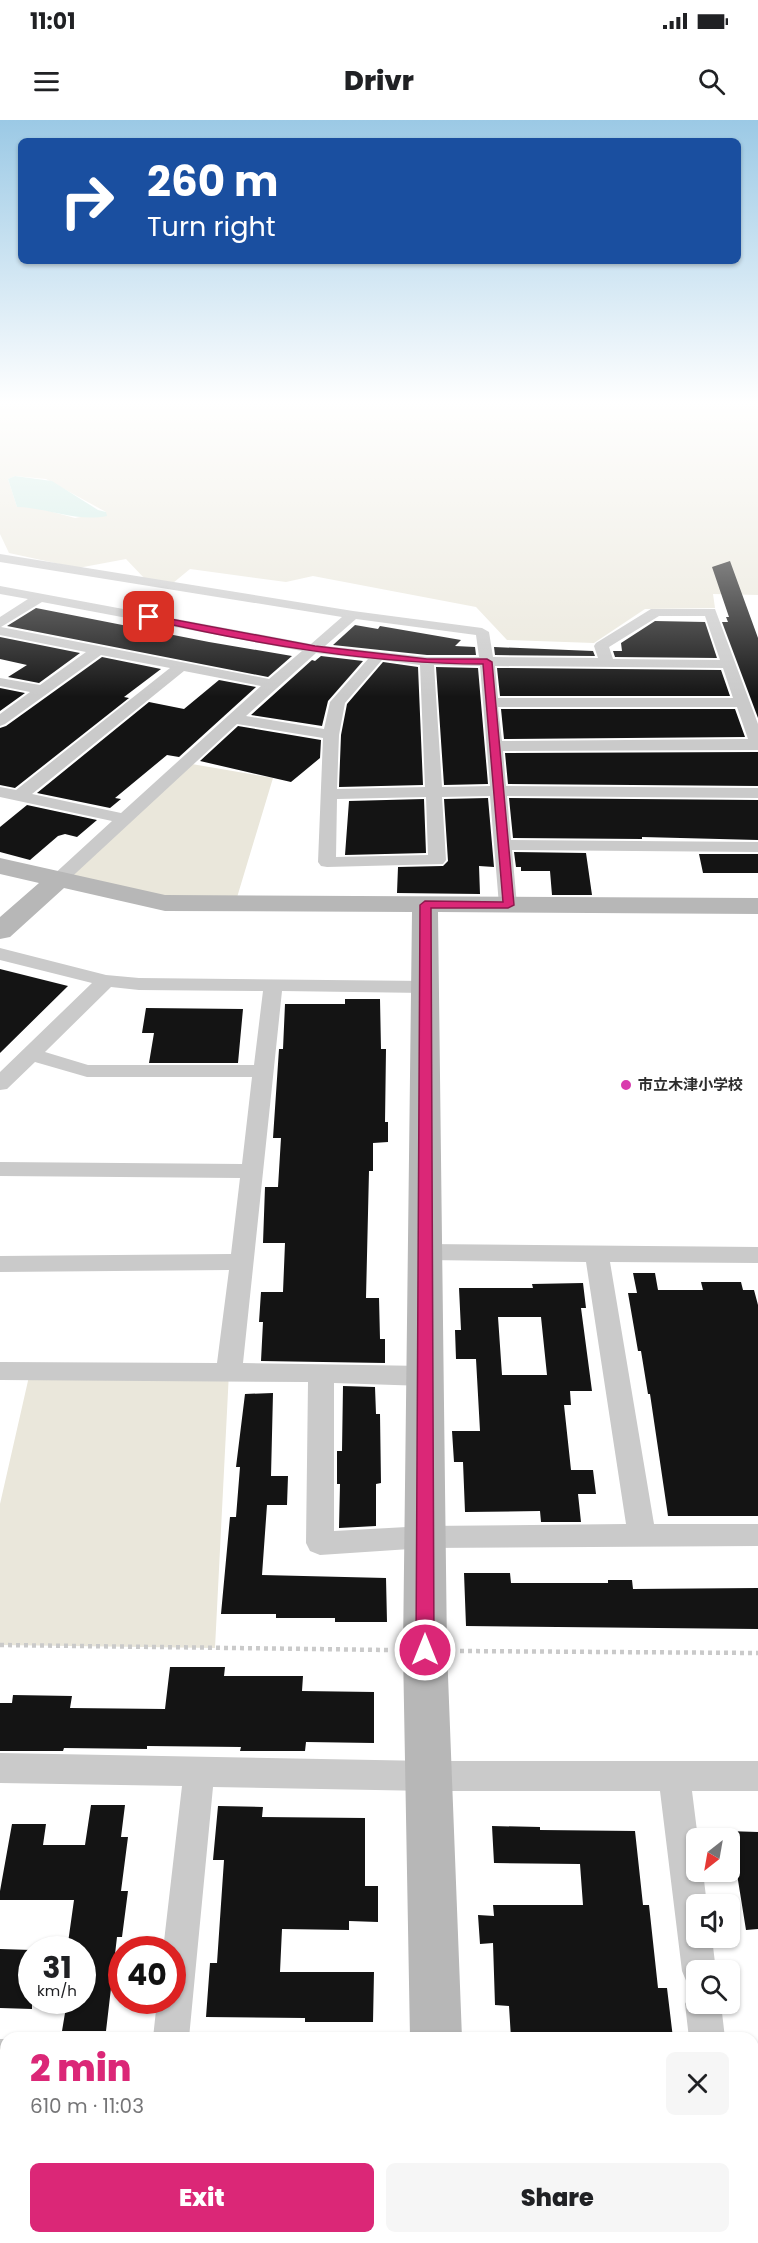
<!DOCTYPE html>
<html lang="en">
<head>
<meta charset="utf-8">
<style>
	:root { --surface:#fff; --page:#f6f6f6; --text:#202124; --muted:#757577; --accent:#db2777 }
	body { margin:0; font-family:Poppins,"Noto Sans JP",sans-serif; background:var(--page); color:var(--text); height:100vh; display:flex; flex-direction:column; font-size:22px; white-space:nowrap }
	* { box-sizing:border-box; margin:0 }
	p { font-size:20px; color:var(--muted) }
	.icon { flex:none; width:33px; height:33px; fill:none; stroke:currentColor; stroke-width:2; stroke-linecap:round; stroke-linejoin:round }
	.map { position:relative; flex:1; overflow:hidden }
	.panel { position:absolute; left:0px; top:1912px; width:759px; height:212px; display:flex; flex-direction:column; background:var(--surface); border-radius:18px 18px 0 0; box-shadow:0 2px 4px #0004 }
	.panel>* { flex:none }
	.banner { position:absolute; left:18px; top:18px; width:723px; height:126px; border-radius:9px; box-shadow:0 2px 4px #0004; background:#1a4fa0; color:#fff; overflow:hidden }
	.needle { width:39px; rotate:211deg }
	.fabs { position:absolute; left:686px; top:1708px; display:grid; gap:12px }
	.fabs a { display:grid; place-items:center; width:54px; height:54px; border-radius:9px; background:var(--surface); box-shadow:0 2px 4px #0004; font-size:30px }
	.speed { position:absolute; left:18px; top:1816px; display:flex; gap:12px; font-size:30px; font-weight:700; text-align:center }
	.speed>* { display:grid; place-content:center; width:78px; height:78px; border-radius:50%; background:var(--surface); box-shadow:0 2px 4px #0004; line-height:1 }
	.speed small { font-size:15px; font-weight:400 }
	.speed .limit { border:9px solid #d22; background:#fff; color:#111 }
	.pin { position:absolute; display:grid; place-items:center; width:51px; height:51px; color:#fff; margin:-26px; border-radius:12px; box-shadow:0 3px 9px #0006 }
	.me { position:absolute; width:66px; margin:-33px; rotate:0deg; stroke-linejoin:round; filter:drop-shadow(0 0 4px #0008) }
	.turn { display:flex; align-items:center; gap:21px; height:126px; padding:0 30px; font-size:27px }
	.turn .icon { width:78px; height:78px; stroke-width:2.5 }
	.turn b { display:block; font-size:42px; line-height:51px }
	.round { display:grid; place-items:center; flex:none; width:63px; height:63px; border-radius:9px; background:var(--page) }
	.summary { display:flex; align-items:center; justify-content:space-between; height:102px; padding:0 30px }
	h1 { font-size:36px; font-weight:800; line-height:45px; color:var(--accent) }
	.action { display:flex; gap:12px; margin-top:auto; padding:12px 30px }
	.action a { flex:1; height:69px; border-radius:9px; background:var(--accent); color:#fff; font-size:24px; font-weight:800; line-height:69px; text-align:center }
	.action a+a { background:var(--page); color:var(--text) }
	.status { display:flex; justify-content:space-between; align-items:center; height:42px; padding:0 30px; background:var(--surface); direction:ltr }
	.status svg { height:16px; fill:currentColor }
	header { display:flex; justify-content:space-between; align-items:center; height:78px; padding:0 30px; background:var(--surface); font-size:27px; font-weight:800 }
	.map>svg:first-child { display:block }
	.green { fill:#eae7db; fill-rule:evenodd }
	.water { fill:#c8e8e0 }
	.building { fill:#141414; fill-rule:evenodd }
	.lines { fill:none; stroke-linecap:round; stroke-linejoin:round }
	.path { stroke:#cacaca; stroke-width:4.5; stroke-dasharray:4 4; stroke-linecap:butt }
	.street { fill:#cacaca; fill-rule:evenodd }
	.secondary { fill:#b7b7b7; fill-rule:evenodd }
	.route { fill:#db2777; stroke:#8e194d; stroke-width:1.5 }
	.poi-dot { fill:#d93aae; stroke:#fff; stroke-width:2 }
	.labels { text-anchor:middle; stroke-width:6; stroke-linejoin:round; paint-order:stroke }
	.poi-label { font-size:15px; font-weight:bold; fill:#2d2d2d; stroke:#fff; text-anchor:start }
</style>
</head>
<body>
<div class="status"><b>11:01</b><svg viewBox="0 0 49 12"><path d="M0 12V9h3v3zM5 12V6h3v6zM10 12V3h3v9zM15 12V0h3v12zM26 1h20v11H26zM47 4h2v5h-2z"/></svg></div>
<header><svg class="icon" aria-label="menu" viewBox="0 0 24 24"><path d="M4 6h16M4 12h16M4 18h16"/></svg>Drivr<svg class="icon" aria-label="search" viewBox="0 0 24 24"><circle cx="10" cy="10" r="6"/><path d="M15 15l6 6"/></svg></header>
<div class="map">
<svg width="758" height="2123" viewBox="0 0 758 2123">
	<rect width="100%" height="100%" fill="#fff"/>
	<path class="green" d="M0,280H758V475L713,474L715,488L645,489L594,523L507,520L476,487L313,456L286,462L190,449L173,463L145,459L126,439L78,448L9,433L0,414ZM15,356L46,359L106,392L75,398L34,387H17L8,359Z
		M186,643L273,658L235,784L165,783L57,761Z
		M30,1252H229L215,1528L0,1525V1384Z"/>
	<path class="water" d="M15,356L52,361L98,390L106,392L107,396C76,402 48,388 17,387L8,359Z"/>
	<path class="building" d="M730,441L758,518V598L722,502H728L726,497H729L712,447Z
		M36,488L209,522L292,536L268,557L7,506Z
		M655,501L705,502L717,538L615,537L613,531H622L621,523Z
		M355,505L378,509L380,506L461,520L455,526L475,527L476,535H427L333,525Z
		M0,517L80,533L39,563L8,557L27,545L0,539Z
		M494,527L593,531L595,536L495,535Z
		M321,536L363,541L328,581L322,606L251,595L312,540L315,541Z
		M102,537L161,549L124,577L129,578L15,668L0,665V608L6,606Z
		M383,542L418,547L423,665L339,667L341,615L347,584Z
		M436,547L478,548L488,664L444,665Z
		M497,548L721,550L730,576H500Z
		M219,560L256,567L179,637L167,635L115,678L121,679L110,688L37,673L149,582L184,589Z
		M0,568L25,573L0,591Z
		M501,589H735L745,617L504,619Z
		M238,606L321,620L320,638L291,662L200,641Z
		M758,632V666L508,664L505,633Z
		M488,678L494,747L479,746L480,774L397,773L398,747L443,746L448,741L444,679Z
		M509,678L758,680V720L642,717V719L513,718Z
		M424,679L426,733L345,735L349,681Z
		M27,685L97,700L77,717L65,714L58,716L30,740L0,732V707Z
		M514,732L586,733L592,775H552L550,751H521V747H516Z
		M699,734H758V753H703Z
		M0,849L68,866L0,933Z
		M345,879H380L381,929H386L385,1002H388V1022L373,1023V1051H369L366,1178H379L380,1219H385V1243L261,1241L263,1202H259L261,1172H283L285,1123H263L265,1067H278L281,1018H273L279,929H283L285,884H345Z
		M146,888L243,889L238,943H149L154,913H142Z
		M633,1153H655L658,1170H703L701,1162H741L743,1170H754L758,1185V1396H668L650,1274H648L641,1231H638L628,1173H637Z
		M583,1163L586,1188H581L592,1271H570L571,1285H564L571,1350H593L596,1374H578L581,1402H541L540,1391L465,1392L463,1342H454L452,1311H480L476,1239H456L455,1210H461L459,1168H533L532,1164ZM498,1197H541L547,1255H502Z
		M343,1266L375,1267L376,1294H380L381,1363L376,1364V1406L339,1408L340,1364H337V1331H342Z
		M273,1273L271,1356H288L287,1385H267L262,1455L386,1458L387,1502H335V1498H276V1494H221L230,1397H236L240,1347H236L245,1274Z
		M464,1453H510L511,1463H608V1460H632L633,1469L758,1468V1509L466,1506Z
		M170,1547H225L224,1556H303L302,1571L374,1572V1623L306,1622L305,1631H240L241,1627L147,1626V1629L64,1628L63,1631H0V1583H12L13,1575L72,1576L70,1588L165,1589Z
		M91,1685H125L121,1717H128L121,1771H128L122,1817H117L106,1911H62L67,1881H82V1830H67L74,1780H0V1771L12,1704H46L43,1725H85Z
		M218,1686L263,1687L262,1697L365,1698V1766H378V1802L349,1801V1810L282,1809L280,1852H374L373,1902H305V1898L206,1897L210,1843H217L224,1740H213Z
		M492,1706L540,1707V1710L635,1711L643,1785H649L658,1868H667L673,1918H511L509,1886L495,1885L493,1823L480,1824L478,1795L494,1796L493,1785H583L580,1744L494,1743Z
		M727,1711L758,1712V1809L746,1810L737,1754H733Z
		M0,1829L32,1830V1889L0,1888Z"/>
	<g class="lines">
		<path class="path" d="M0,1525L389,1530
			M460,1531L758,1533"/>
		<path class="street" d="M0,434L353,491L482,508L489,512L493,537L598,538L594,526L596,523L651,489H715L758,604V630L503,631L506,666L758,668V678L507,676L511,720L758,722V732L512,730L517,785L514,789H502L499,785L490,676L442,677L446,740L443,744L327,747L321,746L318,742L323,618L237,604L63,765H51L48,761L51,757L112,701L0,677V667L16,670L170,548L101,535L5,604L0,606V594L30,572L0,566V558L40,565L86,532L0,515V497L28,479L0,474V466L311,524L342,497L0,442ZM42,482L302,531L269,559L1,507ZM659,496H705L720,540L613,539L609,527ZM356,499L476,515L479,537H427L325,526ZM316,533L368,539L330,582L324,609L246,596ZM382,540L420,545L425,667L337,669L339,615L345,583ZM434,545L480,546L490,666L442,667ZM495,546L723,548L733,578H498ZM184,551L261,566L121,693L32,674ZM498,587H737L748,619L502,621ZM426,677L428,735L336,737L337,679Z
			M0,828L106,855L139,858L425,861L432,863L435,867L432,871L425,873L282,871L243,1243L425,1246L434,1249L438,1256L434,1263L425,1266L334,1263V1411L425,1406L626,1404L586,1142L425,1140L417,1138L413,1132L417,1126L425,1124L758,1127V1143L610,1142L654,1404H758V1426L425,1428L320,1435L310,1431L306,1423L308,1262L0,1260V1242L217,1243L229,1150L0,1152V1136L231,1134L240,1058L0,1056V1042L242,1044L252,957H87L35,942L7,969L0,970V952L92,863L0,840ZM111,867L139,870L263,871L254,945H88L45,932Z
			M0,1633L429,1641H758V1671H692L698,1719H696V1752H703L707,1785H696V1818H712L716,1851H696V1867L687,1863L682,1851L660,1671H429L213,1667L189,1918H153L157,1881H172V1830H163L182,1666L0,1663Z
			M696,1869V1884H721L725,1918H689L685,1884L691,1872Z
			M0,1919H6V1955H0Z
			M131,2118H169L170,2123H130Z
			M714,2118H752L753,2123H713Z"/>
		<path class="secondary" d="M0,738L165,775L758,778V794L438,792L447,1530L462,1918H410L403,1530L412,792L165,791L64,768L10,817L0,819V797L39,763L0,754Z
			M412,2118H470V2123H412Z"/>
	</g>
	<linearGradient id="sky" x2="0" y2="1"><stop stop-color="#9bc9e5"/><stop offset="0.49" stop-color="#fff"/><stop offset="1" stop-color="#fff" stop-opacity="0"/></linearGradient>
	<rect width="758" height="577" fill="url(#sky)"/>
	<path class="route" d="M149,495L315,526L427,539H487L492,542L514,785L508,788H431L434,1530L432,1536L425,1538L419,1536L416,1530L420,785L425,781L503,782L483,544C370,544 256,524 146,499L145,497Z"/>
	<circle class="poi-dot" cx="626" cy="965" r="6"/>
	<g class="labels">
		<g class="poi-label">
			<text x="638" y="970">市立木津小学校</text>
		</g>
	</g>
</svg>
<div class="fabs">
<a><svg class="needle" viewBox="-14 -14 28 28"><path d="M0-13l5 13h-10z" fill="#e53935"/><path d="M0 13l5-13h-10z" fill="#757577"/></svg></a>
<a><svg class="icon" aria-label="sound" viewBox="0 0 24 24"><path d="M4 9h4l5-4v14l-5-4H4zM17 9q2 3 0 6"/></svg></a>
<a><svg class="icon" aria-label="search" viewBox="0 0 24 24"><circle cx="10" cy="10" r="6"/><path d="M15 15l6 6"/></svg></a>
</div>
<div class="speed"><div>31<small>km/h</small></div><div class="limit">40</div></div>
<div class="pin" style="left:149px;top:497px;background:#d93025"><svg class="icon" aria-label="arrive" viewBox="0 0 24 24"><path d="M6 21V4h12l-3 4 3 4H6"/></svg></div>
<svg class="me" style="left:425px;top:1530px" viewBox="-20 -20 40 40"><circle r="17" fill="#db2777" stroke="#fff" stroke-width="3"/><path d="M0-11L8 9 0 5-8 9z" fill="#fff"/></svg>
<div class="banner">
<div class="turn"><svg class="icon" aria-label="right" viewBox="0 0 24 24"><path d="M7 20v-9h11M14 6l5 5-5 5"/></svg><div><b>260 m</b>Turn right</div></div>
</div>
<section class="panel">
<div class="summary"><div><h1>2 min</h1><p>610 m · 11:03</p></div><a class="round"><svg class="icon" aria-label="close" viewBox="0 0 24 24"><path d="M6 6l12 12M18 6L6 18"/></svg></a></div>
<div class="action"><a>Exit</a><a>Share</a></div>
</section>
</div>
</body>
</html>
